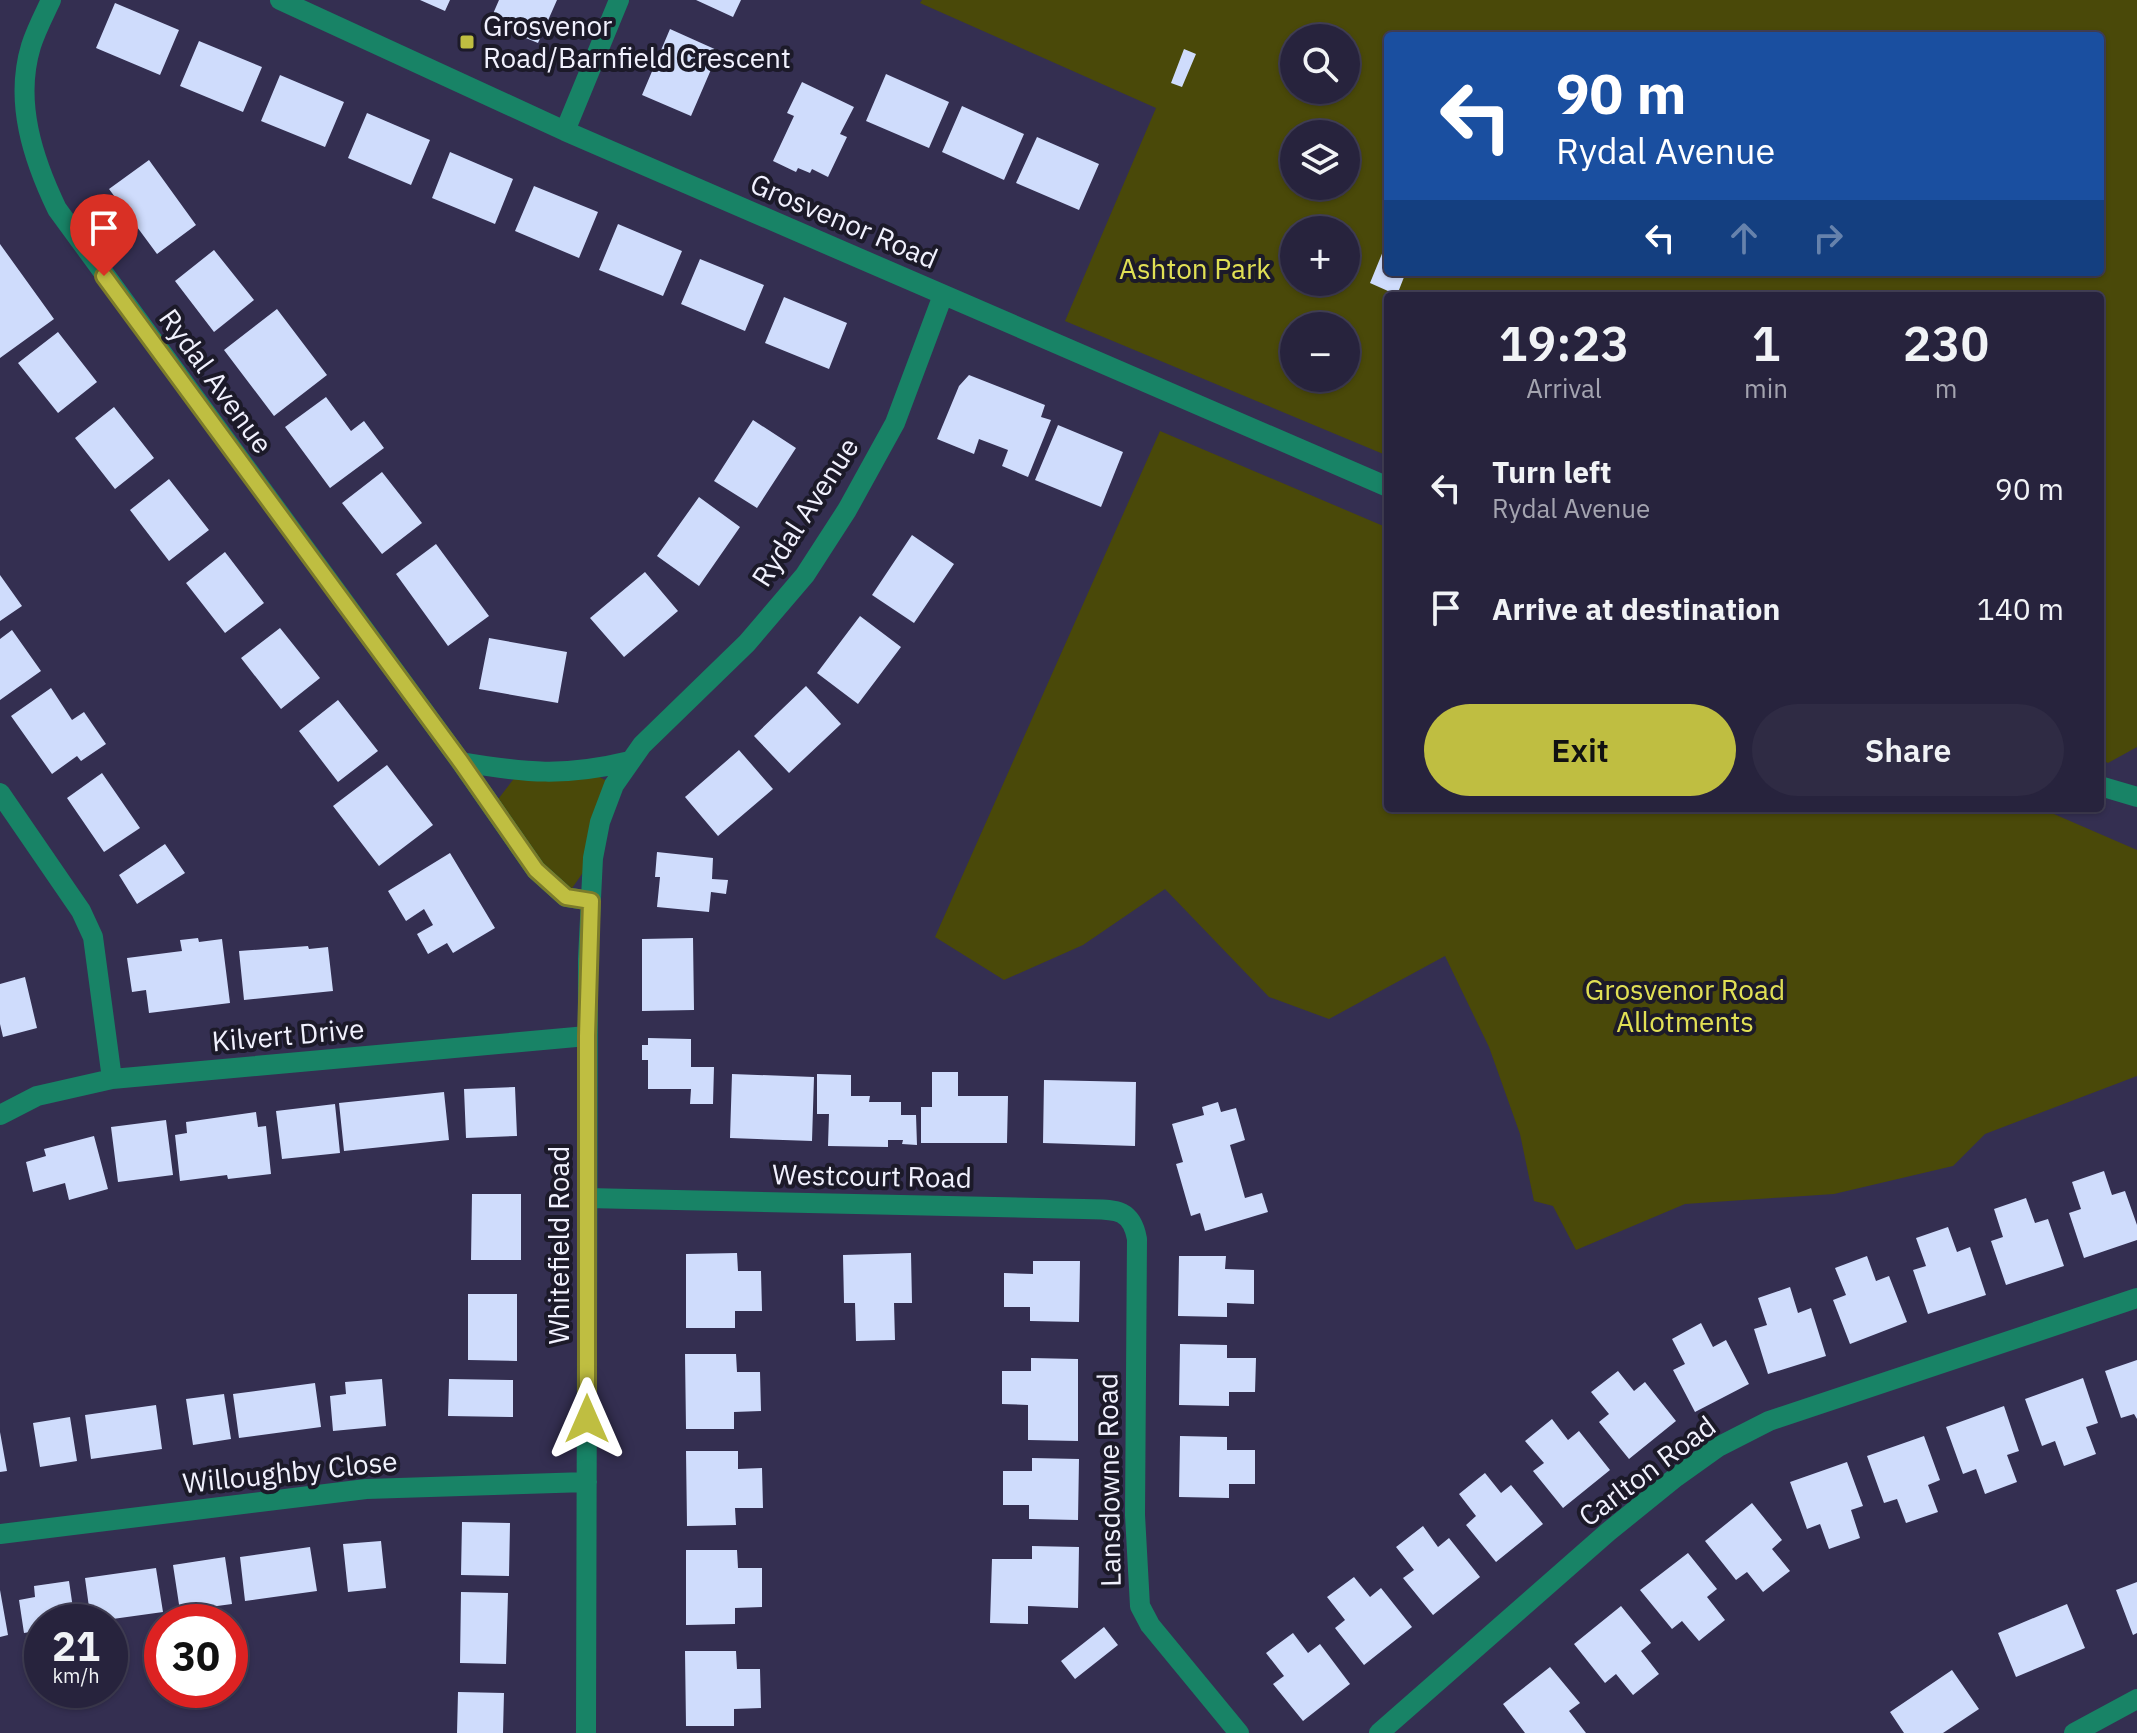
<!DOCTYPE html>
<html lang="en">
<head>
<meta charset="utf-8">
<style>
	:root { --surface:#27233d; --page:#2f2b44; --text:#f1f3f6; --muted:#a4a4b0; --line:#434057; --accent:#bfbe41 }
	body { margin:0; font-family:"IBM Plex Sans",sans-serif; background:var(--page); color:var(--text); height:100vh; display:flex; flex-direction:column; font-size:30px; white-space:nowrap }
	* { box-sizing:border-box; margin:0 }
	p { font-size:26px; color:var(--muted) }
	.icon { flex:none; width:44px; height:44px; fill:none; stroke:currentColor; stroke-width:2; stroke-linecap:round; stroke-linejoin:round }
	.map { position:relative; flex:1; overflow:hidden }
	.side { position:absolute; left:1384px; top:292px; width:720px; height:520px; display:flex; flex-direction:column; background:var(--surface); border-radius:8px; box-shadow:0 2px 6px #0004,0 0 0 2px var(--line) }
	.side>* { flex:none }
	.guide { position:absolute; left:1384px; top:32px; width:720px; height:244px; border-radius:8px; box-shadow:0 2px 6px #0004,0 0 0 2px var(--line); background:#1a4fa0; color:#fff; overflow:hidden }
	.controls { position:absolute; left:1280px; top:24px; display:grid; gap:16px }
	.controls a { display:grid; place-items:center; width:80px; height:80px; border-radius:50%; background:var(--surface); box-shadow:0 2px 6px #0004,0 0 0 2px var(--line); font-size:40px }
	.speed { position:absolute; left:24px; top:1604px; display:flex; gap:16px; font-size:40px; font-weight:700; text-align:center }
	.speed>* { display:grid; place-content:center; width:104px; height:104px; border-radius:50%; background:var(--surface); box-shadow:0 2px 6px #0004,0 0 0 2px var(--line); line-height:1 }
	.speed small { font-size:20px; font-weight:400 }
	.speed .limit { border:12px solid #d22; background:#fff; color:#111 }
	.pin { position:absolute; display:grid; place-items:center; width:68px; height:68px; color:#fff; margin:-82px -34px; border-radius:50% 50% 50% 0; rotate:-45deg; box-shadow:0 0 8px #0007 }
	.pin .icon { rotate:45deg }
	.me { position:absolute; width:88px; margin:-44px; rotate:0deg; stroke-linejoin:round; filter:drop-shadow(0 0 6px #0008) }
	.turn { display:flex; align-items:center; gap:28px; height:168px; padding:0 40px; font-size:36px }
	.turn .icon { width:104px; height:104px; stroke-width:2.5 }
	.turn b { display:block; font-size:56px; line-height:68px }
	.lanes { display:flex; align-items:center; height:76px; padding:0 40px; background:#0003; justify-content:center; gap:40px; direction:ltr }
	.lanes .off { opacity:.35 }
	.eta { display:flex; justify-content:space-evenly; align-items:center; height:136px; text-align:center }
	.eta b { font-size:48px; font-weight:600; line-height:56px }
	.primary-button { display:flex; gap:16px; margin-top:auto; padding:16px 40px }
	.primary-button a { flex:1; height:92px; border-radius:48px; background:var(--accent); color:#111; font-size:32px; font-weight:600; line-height:92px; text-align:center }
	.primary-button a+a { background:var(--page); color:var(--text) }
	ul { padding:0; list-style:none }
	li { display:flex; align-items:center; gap:24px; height:120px; padding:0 40px }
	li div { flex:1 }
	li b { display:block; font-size:30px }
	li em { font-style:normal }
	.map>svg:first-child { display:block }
	.green { fill:#4a4909; fill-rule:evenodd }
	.building { fill:#cfdcfc }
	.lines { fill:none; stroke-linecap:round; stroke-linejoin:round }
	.minor { stroke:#188366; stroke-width:20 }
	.route-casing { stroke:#7c7c2a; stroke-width:20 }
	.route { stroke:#bfbe41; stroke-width:14 }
	.poi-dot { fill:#bfbe41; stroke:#1c1a29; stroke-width:3 }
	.labels { text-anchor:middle; stroke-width:8; stroke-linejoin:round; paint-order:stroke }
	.poi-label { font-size:28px; fill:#f1f1fe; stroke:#1c1a29; text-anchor:start }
	.street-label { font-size:28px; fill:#f1f1fe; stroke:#1c1a29 }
	.park-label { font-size:28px; fill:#e1e054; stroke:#1c1a29 }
</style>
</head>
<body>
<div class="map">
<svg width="2137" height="1733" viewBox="0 0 2137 1733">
	<rect width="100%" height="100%" fill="#342f51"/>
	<path class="green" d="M922,0H2137V747L2108,763L2100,759V296H1388V456L1065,321L1156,108L920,3ZM1388,36H2100V272H1388ZM1294,38H1346V90H1294ZM1294,134H1346V186H1294ZM1294,230H1346V282H1294ZM1294,326H1346V378H1294Z
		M1160,431L1388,528V808H2040L2137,850V1076L1985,1134L1953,1166L1834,1194L1685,1204L1576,1250L1553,1206L1534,1201L1520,1134L1489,1047L1445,956L1329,1019L1269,997L1165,889L1083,945L1004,980L935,937Z
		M585,769L614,785L593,858L566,897L492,807L519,772Z"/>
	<path class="building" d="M420,0H450L445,11Z
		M499,0H557L538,43L489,23Z
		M696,0H741L733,17Z
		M115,3L179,30L160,75L96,48Z
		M670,29L719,51L691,116L642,95Z
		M199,41L262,67L243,112L180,86Z
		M1184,49L1196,54L1182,87L1171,83Z
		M886,74L949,102L929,148L866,121Z
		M280,75L344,102L325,147L261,121Z
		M802,82L854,107L840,134L847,137L828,177L812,169L810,173L798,168L796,172L773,161L794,116L787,113Z
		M962,106L1024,134L1004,180L942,152Z
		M367,113L430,140L411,185L348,158Z
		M1037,137L1099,164L1079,210L1016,183Z
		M450,152L513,179L495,224L432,198Z
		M149,160L196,225L157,254L109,189Z
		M534,186L598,212L579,258L515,231Z
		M618,224L682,251L663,296L599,270Z
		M1388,239V272H1406L1397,295L1370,283Z
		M0,244L54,319L0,358Z
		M214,250L254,300L214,332L175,281Z
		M700,259L764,285L745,331L681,304Z
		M784,297L847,323L829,369L765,343Z
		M277,309L327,375L274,416L224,350Z
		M58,332L97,382L58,413L18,363Z
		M969,375L1045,405L1041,417L1051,420L1028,477L1002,466L1008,450L979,439L974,454L937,439L959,386Z
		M326,397L351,431L364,421L384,448L330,488L285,427Z
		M114,407L154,458L115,489L75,438Z
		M753,420L796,448L757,508L714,481Z
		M1058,425L1123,452L1101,507L1035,480Z
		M382,472L422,523L382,554L342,503Z
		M169,479L209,530L169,561L130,510Z
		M699,497L740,527L699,586L657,556Z
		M912,535L954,564L914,623L872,595Z
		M436,544L489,616L448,646L396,574Z
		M225,552L264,603L225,633L186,583Z
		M645,572L678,611L624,657L590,618Z
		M0,575L22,606L0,621Z
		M860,616L901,647L858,704L817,673Z
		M280,628L320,678L281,709L241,658Z
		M12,630L41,671L0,700V639Z
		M489,638L567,652L558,703L479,689Z
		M806,686L841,724L789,773L754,736Z
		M51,688L72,720L84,712L106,744L81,761L77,756L52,774L11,716Z
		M338,700L378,751L338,782L299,731Z
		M739,750L773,789L718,836L685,797Z
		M387,765L433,825L379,866L333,806Z
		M102,773L140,828L104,852L67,798Z
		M165,844L185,873L137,904L119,875Z
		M657,852L713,858L712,879L728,880L726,894L711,892L709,912L657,907L660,877H655Z
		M450,853L495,928L453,953L447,943L428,954L417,934L433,925L424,909L406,921L388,891Z
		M198,938L199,942L222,939L230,1003L149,1013L146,990L132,992L127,958L182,951L180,940Z
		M693,938L694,1010L642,1011V939Z
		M308,946L309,949L328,947L333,991L244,1000L239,951Z
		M25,977L37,1028L3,1037L0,1024V984Z
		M648,1038L691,1039V1067H714L713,1104H690L691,1089H648V1060H642V1045H648Z
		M932,1072H958V1096H1008L1007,1143H921V1107H932Z
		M732,1074L814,1077L812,1141L730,1138Z
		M817,1074L851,1075V1096H870L869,1102H901V1115H916L917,1145L902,1144L903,1140H888V1147L828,1146L829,1114H817Z
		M1044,1080L1136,1082L1135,1146L1043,1143Z
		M515,1087L517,1136L466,1138L464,1089Z
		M444,1092L449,1140L344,1151L339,1103Z
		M1218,1102L1221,1112L1236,1108L1245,1140L1230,1145L1245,1198L1262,1193L1268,1212L1205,1231L1200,1213L1191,1216L1176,1164L1183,1162L1172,1124L1204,1115L1202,1107Z
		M335,1104L340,1153L282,1159L276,1111Z
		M256,1112L258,1127L266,1126L271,1174L228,1179L227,1175L180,1181L175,1135L187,1133L186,1122Z
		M166,1120L173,1175L118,1182L111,1127Z
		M94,1136L108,1189L69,1200L65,1183L33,1192L26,1162L46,1156L44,1149Z
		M2104,1171L2112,1195L2125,1191L2137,1225V1240L2084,1258L2069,1213L2081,1209L2072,1182Z
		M472,1194H521V1260H471Z
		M2026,1198L2035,1223L2048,1219L2064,1266L2006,1285L1991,1241L2003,1237L1994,1209Z
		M1948,1227L1957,1252L1970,1247L1986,1295L1928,1314L1913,1270L1926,1266L1916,1238Z
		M737,1253L738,1271H761L762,1311H735V1328H686V1254Z
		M911,1253L912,1303H894L895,1340L856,1341L855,1303H844L843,1255Z
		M1179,1256H1226L1225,1269L1254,1270V1304L1227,1303V1317L1178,1316Z
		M1867,1256L1876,1281L1889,1276L1907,1322L1850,1344L1833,1300L1846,1295L1835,1268Z
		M1033,1261H1080L1079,1322L1030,1321V1307H1004V1273L1033,1274Z
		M1790,1287L1798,1313L1811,1308L1826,1356L1768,1374L1754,1329L1767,1325L1758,1298Z
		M468,1294H517V1361L468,1360Z
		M1701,1323L1713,1347L1726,1340L1749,1384L1695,1412L1673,1370L1685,1364L1672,1339Z
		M1180,1344L1227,1345V1358H1256L1255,1392H1229V1406L1179,1405Z
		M685,1354H736L737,1372H760L761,1411L734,1412V1429H686Z
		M1031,1358L1078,1359V1441L1028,1440V1405L1002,1404V1371H1031Z
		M2137,1360V1419L2134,1414L2121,1418L2105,1371Z
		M1618,1371L1634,1391L1645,1382L1676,1421L1629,1459L1599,1422L1609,1414L1591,1392Z
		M2083,1378L2098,1423L2086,1427L2096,1454L2064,1466L2055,1441L2042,1446L2025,1399Z
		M382,1379L386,1426L333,1431L330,1396L346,1394L345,1382Z
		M449,1379L513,1380V1417L448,1416Z
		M315,1383L321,1427L239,1438L233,1394Z
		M224,1394L231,1439L193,1445L186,1399Z
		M156,1405L162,1449L91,1459L85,1415Z
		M2004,1406L2019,1451L2007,1455L2017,1482L1985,1494L1976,1469L1963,1474L1946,1427Z
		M70,1417L77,1461L40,1467L33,1423Z
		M1552,1419L1568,1440L1579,1431L1610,1470L1563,1508L1533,1471L1544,1463L1525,1441Z
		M0,1432L7,1471L0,1472Z
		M1180,1436L1227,1437V1450H1255V1484H1229V1498L1179,1497Z
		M1924,1436L1940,1480L1928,1485L1938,1512L1906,1523L1897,1499L1884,1503L1867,1456Z
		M686,1451H738V1469L762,1468L763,1508H735L736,1525L687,1526Z
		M1032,1458L1079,1459L1078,1520L1029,1519V1505H1003V1471H1032Z
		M1847,1462L1863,1506L1851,1510L1860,1538L1829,1549L1820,1524L1807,1529L1790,1482Z
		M1485,1473L1501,1493L1511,1485L1543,1524L1496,1562L1466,1525L1476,1516L1459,1494Z
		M1752,1503L1782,1540L1772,1549L1790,1571L1763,1592L1747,1572L1736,1580L1705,1541Z
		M462,1522L510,1523L509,1576L461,1575Z
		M1423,1526L1438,1547L1449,1538L1480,1577L1433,1615L1403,1578L1414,1570L1396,1547Z
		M381,1541L386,1588L348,1592L343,1544Z
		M1032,1546L1079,1547L1078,1608L1028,1606V1624L990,1623L992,1559H1032Z
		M310,1547L317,1591L245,1601L240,1557Z
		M686,1550H737L738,1568H762V1607L735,1608V1624L686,1625Z
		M1688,1553L1717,1589L1707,1597L1725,1620L1699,1641L1682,1621L1672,1629L1640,1590Z
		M225,1557L232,1604L180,1611L173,1565Z
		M156,1568L163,1612L91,1622L85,1578Z
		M1354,1577L1370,1597L1381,1588L1412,1627L1364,1665L1335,1628L1345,1620L1327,1597Z
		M69,1581L75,1622H42V1630L24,1633L19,1600L35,1597L34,1586Z
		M2137,1582V1633L2133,1635L2116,1590Z
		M0,1590L8,1635L0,1637Z
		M461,1592L508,1593L506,1664L460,1663Z
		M2067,1604L2085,1648L2016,1677L1998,1633Z
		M1621,1606L1651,1643L1641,1651L1659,1674L1633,1695L1616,1674L1605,1683L1574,1644Z
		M1104,1627L1118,1645L1075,1679L1061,1661Z
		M1293,1633L1308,1653L1320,1644L1350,1684L1303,1721L1273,1684L1284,1676L1266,1653Z
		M685,1651H736L737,1669H760L761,1708L734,1709V1726H686Z
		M1550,1667L1580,1703L1569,1711L1586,1733H1525L1503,1704Z
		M1952,1670L1979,1709L1943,1733H1904L1890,1712Z
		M458,1692L504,1693L503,1733H457Z"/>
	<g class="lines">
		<path class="minor" d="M51,0C44,15 36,30 31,46C14,102 33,159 57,209L461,762L536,870L566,897L591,901
			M280,0L565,131L1388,487
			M565,131L619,0
			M461,762C526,773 564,777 630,761
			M2100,786L2137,797
			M0,793L81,911L93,937L112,1079
			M0,1115L37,1096L112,1079L587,1036
			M587,1198L1083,1209C1112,1210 1131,1206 1137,1239L1135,1515L1140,1606L1150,1625L1239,1733
			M0,1534L366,1489L587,1482
			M586,1733L588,959L593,858L600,822L614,785L642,745L747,643L805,575L847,510L895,423L943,295
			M1379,1733L1608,1532L1676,1477L1718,1447L1769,1421L2137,1298
			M2074,1733L2137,1699"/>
	</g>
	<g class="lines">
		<defs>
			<path id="route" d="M104,276L461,762L536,870L566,897L591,901L587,1036V1419"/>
		</defs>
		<use href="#route" class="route-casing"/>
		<use href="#route" class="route"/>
	</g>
	<rect class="poi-dot" x="459" y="34" width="16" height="16" rx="4"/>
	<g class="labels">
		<g class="poi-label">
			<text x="483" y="36">Grosvenor<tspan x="483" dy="32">Road/Barnfield Crescent</tspan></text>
		</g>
		<g class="street-label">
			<text transform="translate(844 221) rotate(23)" y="10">Grosvenor Road</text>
			<text transform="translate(216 381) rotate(54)" y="10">Rydal Avenue</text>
			<text transform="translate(805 512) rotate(-57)" y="10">Rydal Avenue</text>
			<text transform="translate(288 1035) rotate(-5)" y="10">Kilvert Drive</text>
			<text transform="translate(872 1176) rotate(1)" y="10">Westcourt Road</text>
			<text transform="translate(559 1245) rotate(-90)" y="10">Whitefield Road</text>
			<text transform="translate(1647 1471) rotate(-37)" y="10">Carlton Road</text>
			<text transform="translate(290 1472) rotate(-6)" y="10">Willoughby Close</text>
			<text transform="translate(1109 1480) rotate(-91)" y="10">Lansdowne Road</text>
		</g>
		<g class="park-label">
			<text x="1195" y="279">Ashton Park</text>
			<text x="1685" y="1000">Grosvenor Road<tspan x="1685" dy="32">Allotments</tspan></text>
		</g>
	</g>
</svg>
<div class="controls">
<a><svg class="icon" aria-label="search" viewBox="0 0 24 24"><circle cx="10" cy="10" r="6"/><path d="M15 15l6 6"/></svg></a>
<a><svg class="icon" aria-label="layers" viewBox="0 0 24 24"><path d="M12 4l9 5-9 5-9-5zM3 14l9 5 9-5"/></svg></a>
<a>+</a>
<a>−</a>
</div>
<div class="speed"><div>21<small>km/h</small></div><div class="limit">30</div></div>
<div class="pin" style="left:104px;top:276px;background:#d93025"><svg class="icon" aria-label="arrive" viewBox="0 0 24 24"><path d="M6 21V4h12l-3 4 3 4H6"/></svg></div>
<svg class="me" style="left:587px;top:1419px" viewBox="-20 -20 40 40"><path d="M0-17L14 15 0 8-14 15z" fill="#bfbe41" stroke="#fff" stroke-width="4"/></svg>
<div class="guide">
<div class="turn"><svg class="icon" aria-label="left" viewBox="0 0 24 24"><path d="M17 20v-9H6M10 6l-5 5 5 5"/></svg><div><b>90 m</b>Rydal Avenue</div></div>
<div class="lanes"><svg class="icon" aria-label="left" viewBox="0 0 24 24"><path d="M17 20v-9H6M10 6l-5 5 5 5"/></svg><svg class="icon off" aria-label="ahead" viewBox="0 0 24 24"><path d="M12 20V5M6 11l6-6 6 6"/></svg><svg class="icon off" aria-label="right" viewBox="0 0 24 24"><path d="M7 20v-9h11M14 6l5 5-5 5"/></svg></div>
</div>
<section class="side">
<div class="eta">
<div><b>19:23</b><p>Arrival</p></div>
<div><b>1</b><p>min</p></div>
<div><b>230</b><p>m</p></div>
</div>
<ul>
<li><svg class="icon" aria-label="left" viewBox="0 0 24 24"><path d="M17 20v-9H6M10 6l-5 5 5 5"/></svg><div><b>Turn left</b><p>Rydal Avenue</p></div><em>90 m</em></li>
<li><svg class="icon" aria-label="arrive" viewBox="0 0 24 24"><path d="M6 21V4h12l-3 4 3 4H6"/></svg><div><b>Arrive at destination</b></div><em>140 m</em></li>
</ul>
<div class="primary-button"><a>Exit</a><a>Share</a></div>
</section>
</div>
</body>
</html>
